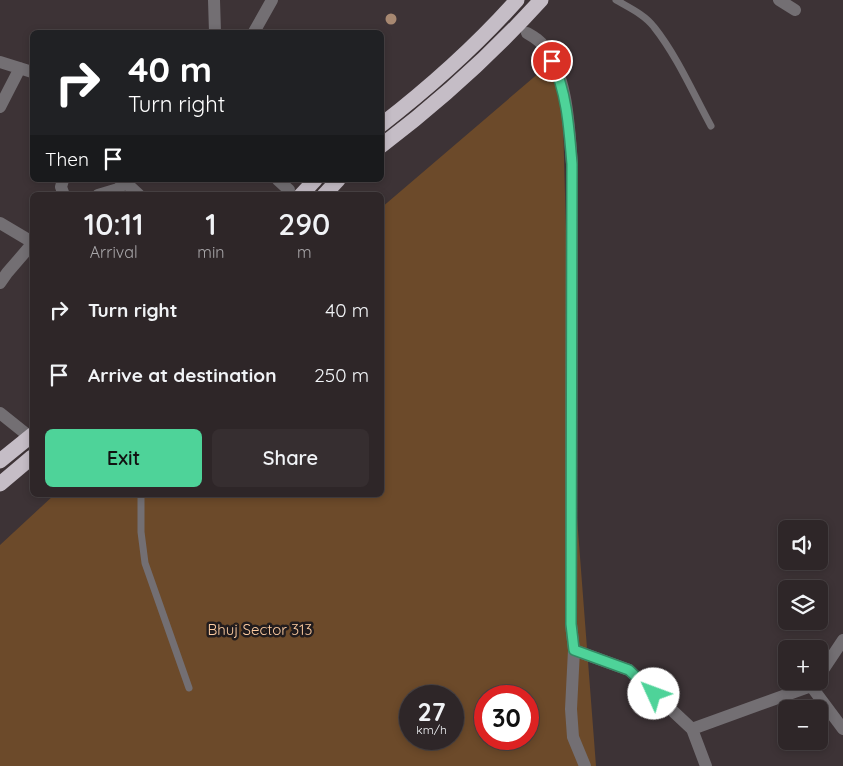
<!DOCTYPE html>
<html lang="en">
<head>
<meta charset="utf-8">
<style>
	:root { --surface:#2e2628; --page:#362e30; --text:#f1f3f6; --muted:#a7a5a8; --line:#494345; --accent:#4ed399 }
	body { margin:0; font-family:Quicksand,sans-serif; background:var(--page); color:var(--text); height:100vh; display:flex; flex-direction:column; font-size:19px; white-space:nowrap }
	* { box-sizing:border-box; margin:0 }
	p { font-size:16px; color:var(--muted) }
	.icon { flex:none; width:28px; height:28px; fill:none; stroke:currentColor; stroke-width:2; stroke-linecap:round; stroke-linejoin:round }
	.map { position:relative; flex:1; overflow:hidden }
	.panel { position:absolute; left:30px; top:192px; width:354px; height:305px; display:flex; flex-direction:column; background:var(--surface); border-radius:8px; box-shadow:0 2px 8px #0003,0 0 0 1px var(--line) }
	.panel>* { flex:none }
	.banner { position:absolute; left:30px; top:30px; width:354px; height:152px; border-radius:8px; box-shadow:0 2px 8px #0003,0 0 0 1px var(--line); background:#202124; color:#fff; overflow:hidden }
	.buttons { position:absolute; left:778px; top:520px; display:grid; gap:10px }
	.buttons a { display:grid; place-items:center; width:50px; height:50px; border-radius:8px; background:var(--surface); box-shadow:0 2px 8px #0003,0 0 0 1px var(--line); font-size:25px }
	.speed { position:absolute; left:399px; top:685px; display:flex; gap:10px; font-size:25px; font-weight:700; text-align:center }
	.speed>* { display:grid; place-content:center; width:65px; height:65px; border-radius:50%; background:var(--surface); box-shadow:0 2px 8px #0003,0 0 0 1px var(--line); line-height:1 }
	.speed small { font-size:12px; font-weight:400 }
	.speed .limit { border:8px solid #d22; background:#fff; color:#111 }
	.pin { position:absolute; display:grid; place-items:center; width:42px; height:42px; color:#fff; margin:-21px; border:2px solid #fff; border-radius:50%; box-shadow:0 1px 5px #0007 }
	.me { position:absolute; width:55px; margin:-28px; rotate:313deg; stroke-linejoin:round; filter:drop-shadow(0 0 4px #0008) }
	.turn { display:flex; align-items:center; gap:18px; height:105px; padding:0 15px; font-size:22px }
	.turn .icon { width:65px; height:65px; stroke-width:2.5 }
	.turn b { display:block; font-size:35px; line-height:42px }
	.then { display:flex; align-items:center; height:48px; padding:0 15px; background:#0003; gap:10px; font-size:19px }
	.eta { display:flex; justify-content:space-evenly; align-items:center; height:85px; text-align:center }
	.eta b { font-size:30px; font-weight:600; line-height:35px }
	.action { display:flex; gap:10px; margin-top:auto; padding:10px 15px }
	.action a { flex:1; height:58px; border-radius:8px; background:var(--accent); color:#111; font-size:20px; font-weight:600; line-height:58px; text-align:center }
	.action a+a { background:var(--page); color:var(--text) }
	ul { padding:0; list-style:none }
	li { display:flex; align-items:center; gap:15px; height:65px; padding:0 15px }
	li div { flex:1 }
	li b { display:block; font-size:19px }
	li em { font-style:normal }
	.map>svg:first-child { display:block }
	.green { fill:#6c4a2a; fill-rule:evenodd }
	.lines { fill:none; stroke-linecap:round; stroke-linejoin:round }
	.lane { stroke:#736f73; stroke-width:7 }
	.street { stroke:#736f73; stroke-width:12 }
	.highway { stroke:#c5bdc6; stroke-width:15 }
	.tree { fill:#a78871 }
	.route-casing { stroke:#338963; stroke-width:12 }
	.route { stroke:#4ed399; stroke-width:9 }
	.labels { text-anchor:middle; stroke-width:5; stroke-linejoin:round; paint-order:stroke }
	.park-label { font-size:15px; fill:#fecda2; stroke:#211c1e }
</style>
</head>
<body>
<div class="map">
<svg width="843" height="766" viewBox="0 0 843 766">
	<rect width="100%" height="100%" fill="#3d3336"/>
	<path class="green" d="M540,72L562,83L572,452L596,766H0V545L54,495H381V208ZM410,696H452V739H410ZM485,696H528V739H485Z"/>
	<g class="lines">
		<path class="lane" d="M616,0C630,8 645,15 654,27C677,56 693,93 711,126
			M141,495V532L145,563L189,688"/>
		<path class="street" d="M214,0L215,32
			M779,0L795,10
			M254,32L272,0
			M527,33C534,37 541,41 545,48C568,78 569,128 572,164L571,624L574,650L571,709L573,737L585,766
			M0,62L32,72
			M0,107L20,68
			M63,180L61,187L64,195
			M278,180L289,190
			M125,182L139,195
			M98,195L118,189L127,180
			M0,223L32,242
			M0,283L7,273L32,244
			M0,413L30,437
			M574,650L629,670L692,729L706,766
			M819,676L843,640
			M811,686L843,729
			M692,729L811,686L815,681"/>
		<path class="highway" d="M381,125C430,87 476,46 517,0
			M381,146C439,102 492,54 541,0
			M301,195L315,180
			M324,195L338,180
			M0,461L32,435
			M0,484L32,457"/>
	</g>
	<circle class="tree" cx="391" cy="19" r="5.5"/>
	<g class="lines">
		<defs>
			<path id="route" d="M552,61C567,93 569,128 572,164L571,624L574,650L629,670L654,694"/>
		</defs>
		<use href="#route" class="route-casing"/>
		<use href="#route" class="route"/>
	</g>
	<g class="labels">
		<g class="park-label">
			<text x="260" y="635">Bhuj Sector 313</text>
		</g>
	</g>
</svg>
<div class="buttons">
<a><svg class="icon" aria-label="sound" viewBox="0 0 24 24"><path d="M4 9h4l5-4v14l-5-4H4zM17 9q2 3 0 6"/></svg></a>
<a><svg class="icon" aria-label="layers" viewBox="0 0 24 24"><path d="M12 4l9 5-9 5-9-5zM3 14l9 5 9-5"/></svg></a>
<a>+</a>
<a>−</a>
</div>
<div class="speed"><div>27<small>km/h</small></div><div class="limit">30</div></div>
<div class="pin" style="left:552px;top:61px;background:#d93025"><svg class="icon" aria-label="arrive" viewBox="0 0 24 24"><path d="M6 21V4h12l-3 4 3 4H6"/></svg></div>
<svg class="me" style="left:654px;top:694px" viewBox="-20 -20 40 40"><circle r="19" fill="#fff"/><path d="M0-13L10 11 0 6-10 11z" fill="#4ed399"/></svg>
<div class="banner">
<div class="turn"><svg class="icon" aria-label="right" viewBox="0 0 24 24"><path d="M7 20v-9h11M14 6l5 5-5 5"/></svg><div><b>40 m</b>Turn right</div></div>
<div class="then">Then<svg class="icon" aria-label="arrive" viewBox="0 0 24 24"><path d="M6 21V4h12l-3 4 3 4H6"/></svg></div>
</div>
<section class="panel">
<div class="eta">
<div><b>10:11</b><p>Arrival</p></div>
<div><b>1</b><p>min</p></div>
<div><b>290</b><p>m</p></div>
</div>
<ul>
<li><svg class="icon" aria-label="right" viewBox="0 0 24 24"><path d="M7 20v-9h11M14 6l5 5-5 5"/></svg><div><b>Turn right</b></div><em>40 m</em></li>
<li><svg class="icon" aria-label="arrive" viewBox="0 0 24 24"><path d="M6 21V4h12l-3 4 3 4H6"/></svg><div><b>Arrive at destination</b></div><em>250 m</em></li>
</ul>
<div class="action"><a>Exit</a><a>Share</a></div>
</section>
</div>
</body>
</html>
